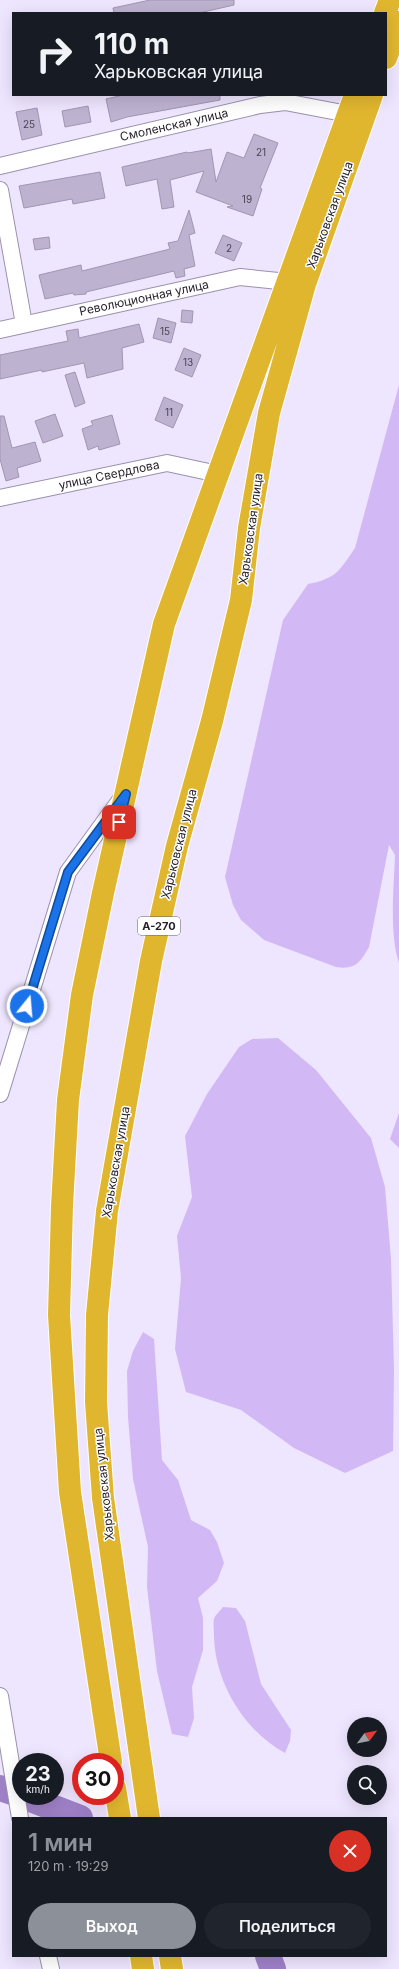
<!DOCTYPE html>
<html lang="ru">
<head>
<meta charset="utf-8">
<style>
	:root { --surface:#171b24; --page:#20242c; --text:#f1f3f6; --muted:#9ea1a6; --accent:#8c9099 }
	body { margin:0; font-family:Inter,sans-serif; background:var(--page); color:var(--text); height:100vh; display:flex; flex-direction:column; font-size:15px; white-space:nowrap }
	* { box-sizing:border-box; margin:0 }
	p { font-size:13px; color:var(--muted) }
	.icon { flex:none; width:22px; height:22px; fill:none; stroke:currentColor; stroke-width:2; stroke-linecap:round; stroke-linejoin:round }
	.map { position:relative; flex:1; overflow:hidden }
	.drawer { position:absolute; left:12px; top:1817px; width:375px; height:140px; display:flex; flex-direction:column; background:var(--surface); border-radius:0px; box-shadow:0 4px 16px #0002 }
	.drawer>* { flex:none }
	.hud { position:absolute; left:12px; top:12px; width:375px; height:84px; border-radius:0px; box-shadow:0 4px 16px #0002; background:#171b24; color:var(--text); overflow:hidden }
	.needle { width:26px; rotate:58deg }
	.fabs { position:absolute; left:347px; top:1717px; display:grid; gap:8px }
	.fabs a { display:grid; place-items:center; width:40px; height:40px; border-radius:50%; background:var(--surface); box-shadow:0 4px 16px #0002; font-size:20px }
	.speed { position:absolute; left:12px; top:1753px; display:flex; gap:8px; font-size:20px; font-weight:700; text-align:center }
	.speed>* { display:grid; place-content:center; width:52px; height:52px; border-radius:50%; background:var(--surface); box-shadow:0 4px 16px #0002; line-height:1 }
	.speed small { font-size:10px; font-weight:400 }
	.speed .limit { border:6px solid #d22; background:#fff; color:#111 }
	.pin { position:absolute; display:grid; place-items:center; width:34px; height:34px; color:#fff; margin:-17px; border-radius:8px; box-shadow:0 2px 6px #0006 }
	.me { position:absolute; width:44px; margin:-22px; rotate:17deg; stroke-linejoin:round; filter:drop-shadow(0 0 3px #0008) }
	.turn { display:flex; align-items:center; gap:14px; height:84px; padding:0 16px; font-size:18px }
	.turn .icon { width:52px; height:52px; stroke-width:2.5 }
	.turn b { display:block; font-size:28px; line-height:34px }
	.round { display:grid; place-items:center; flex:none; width:42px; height:42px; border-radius:21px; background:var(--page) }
	.overview { display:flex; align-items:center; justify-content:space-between; height:68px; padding:0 16px }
	h1 { font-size:24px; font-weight:600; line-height:30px; color:var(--accent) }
	.primary-button { display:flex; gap:8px; margin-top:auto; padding:8px 16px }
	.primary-button a { flex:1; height:46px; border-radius:24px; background:var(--accent); color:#fff; font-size:16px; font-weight:600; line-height:46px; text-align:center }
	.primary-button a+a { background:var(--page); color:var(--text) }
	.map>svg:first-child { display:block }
	.green { fill:#d2b9f5 }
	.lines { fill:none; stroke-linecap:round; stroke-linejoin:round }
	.river { stroke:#9f81c8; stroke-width:26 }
	.building { fill:#beb2d1; stroke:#a195b3 }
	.minor-casing { stroke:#9c91ae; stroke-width:18 }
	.highway-casing { stroke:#fff; stroke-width:24 }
	.minor { stroke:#fff; stroke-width:16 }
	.highway { stroke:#e1b62f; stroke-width:22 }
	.route-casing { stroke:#114b97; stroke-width:10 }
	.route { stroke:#1a73e8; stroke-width:7 }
	.labels { text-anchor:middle; stroke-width:3; stroke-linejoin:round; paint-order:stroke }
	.number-label { font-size:10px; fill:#4a4353 }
	.shield { fill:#fff; stroke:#656269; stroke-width:1 }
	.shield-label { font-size:11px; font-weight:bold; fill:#231e29 }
	.street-label { font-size:12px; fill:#231e29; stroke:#fff }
</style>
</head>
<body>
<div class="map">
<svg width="399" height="1969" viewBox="0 0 399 1969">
	<rect width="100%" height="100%" fill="#eee5fe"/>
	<path class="green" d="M399,385V963C389,934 394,886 395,855L389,845L369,947C360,963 355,970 336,967L264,940L241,920L233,905L225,877L283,620L308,584C336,579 340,570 355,548Z
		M278,1038L316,1070L371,1138L385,1187L391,1259L394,1370L393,1451L345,1473L294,1448L241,1410L186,1392L175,1349L181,1278L177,1236L192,1197L185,1136L207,1094L239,1047L252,1039Z
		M399,1113V1148L390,1139Z
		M143,1332L154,1339L162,1460L178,1480L191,1520L210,1530L217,1542L224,1563L217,1581L198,1598L203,1618V1650L192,1687L194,1718L188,1737L172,1734L157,1671L147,1587L148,1547L133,1479L128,1417L127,1371L133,1351Z
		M223,1607L236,1608L245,1621L261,1684L291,1730L290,1741L285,1753C244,1731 214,1681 214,1634C214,1630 213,1623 214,1619C215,1615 221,1610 223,1607Z"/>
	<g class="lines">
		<path class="river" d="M0,1788L21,1795
			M23,1796L80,1818
			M268,1956L273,1969"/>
	</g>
	<path class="building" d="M150,0H234V5L199,13H114L113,8Z
		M123,95H220V100L127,117L111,122L106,99Z
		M88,106L91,122L65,127L62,111Z
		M37,108L42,135L22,140L16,112Z
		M254,134L278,143L260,188L262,189L253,216L227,207L233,206L196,192L204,171L170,180L174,207L162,209L157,179L126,186L122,167L187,152L188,153L211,149L216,182L227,152L244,158Z
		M100,172L105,198L73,204L72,199L24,208L19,186Z
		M189,210L195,233L189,235L195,266L184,269L185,276L176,278L174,271L86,292V294L74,295L73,293L45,299L39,275L81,265L82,271L170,249L168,243L178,241Z
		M223,235L242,243L234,261L215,253Z
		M49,237L50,248L35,250L33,239Z
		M182,310L193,311L192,323L181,322Z
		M158,318L176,323L171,343L153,338Z
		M139,324L144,342L122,348L123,369L87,378L84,363L42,372V370L0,379V355L68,341L66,331L78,329L79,338Z
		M184,348L201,355L192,377L175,370Z
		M75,372L85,403L75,407L65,375Z
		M164,397L183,405L173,428L155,420Z
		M55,414L63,436L43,443L35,421Z
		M112,415L120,444L99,450L98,446L88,450L82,429L93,425L91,421Z
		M0,416H4L12,448L35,442L41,461L17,468L19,477L6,481L0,459Z"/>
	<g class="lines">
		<defs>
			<path id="minor" d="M0,166L260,105L285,102L348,114
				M0,190L24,324
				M0,330L240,277L288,282
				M0,498L167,463L218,474
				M0,1094L68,872L121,799
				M0,1696L20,1818
				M48,1956L51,1969"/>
			<path id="highway" d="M385,13L390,0
				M386,58L399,22
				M111,1762L70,1492L59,1315L62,1206L68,1100L82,995L103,893L164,624L355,95
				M115,1788L120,1818
				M149,1818L103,1498L96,1402L97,1315L107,1211L151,961L177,846L212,721L241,600L249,528L269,413L305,284L372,95
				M141,1956L143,1969
				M170,1956L172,1969"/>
		</defs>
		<use href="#minor" class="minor-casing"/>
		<use href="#highway" class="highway-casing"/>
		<use href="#minor" class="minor"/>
		<use href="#highway" class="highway"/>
	</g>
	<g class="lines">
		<defs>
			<path id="route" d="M27,1006L68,872L126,794L119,822"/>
		</defs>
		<use href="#route" class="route-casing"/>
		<use href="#route" class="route"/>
	</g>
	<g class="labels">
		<g class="number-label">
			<text x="29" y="128">25</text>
			<text x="261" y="156">21</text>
			<text x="247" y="203">19</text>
			<text x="229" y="252">2</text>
			<text x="165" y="335">15</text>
			<text x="188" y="366">13</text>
			<text x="169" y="416">11</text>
		</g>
		<rect class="shield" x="138" y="917" width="42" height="18" rx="3"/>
		<g class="shield-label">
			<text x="159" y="930">А-270</text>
		</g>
		<g class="street-label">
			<text transform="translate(174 125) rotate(-13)" y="4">Смоленская улица</text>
			<text transform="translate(330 215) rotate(-70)" y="4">Харьковская улица</text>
			<text transform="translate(144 298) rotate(-12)" y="4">Революционная улица</text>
			<text transform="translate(109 475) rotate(-12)" y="4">улица Свердлова</text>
			<text transform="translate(251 529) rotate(-82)" y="4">Харьковская улица</text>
			<text transform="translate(179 844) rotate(-76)" y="4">Харьковская улица</text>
			<text transform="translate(116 1162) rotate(-80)" y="4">Харьковская улица</text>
			<text transform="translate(104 1484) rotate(-96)" y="4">Харьковская улица</text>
		</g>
	</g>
</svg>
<div class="fabs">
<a><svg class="needle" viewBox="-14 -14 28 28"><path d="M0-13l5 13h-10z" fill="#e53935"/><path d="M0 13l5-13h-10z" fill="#9ea1a6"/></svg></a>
<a><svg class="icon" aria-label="search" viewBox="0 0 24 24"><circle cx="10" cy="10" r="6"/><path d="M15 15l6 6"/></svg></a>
</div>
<div class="speed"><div>23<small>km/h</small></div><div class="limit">30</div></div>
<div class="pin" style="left:119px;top:822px;background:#d93025"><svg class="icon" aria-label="arrive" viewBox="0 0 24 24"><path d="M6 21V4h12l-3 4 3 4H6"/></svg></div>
<svg class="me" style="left:27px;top:1006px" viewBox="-20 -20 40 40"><circle r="17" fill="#1a73e8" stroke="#fff" stroke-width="3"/><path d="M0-11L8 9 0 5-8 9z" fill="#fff"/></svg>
<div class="hud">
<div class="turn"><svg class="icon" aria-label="right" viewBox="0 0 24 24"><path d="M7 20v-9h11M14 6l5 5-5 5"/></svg><div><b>110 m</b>Харьковская улица</div></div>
</div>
<section class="drawer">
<div class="overview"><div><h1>1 мин</h1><p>120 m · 19:29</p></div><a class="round" style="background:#d93025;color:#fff"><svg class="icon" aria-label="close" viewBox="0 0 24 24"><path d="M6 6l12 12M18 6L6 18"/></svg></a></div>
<div class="primary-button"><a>Выход</a><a>Поделиться</a></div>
</section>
</div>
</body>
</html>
